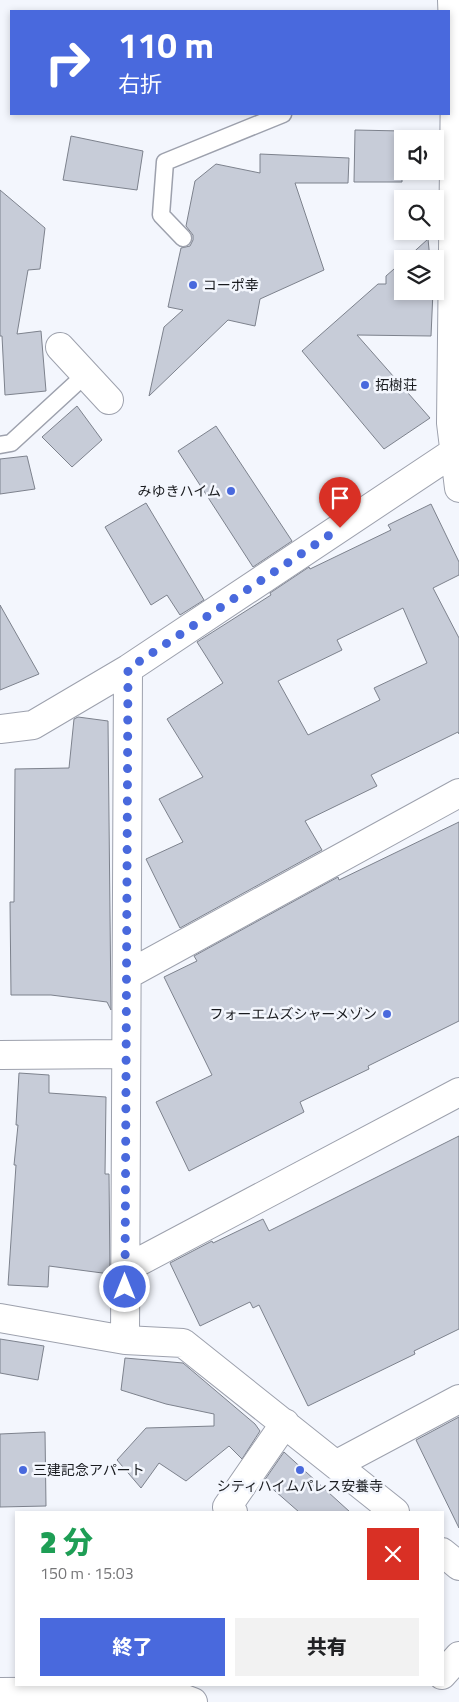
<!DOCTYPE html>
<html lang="ja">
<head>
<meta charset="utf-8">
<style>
	:root { --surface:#fff; --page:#f2f2f2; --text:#202124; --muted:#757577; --accent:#4969dd }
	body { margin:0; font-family:"Titillium Web","Noto Sans JP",sans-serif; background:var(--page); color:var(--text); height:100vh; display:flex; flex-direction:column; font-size:19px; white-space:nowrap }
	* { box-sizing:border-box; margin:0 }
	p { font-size:16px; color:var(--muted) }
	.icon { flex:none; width:28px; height:28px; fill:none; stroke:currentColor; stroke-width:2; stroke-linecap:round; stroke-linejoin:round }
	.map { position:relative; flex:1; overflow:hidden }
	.drawer { position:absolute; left:15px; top:1511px; width:429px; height:175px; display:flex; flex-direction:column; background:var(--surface); border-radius:0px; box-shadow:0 2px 8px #0003 }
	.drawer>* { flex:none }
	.top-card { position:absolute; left:10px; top:10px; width:440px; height:105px; border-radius:0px; box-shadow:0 2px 8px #0003; background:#4969dd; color:#fff; overflow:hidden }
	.fabs { position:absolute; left:394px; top:130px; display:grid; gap:10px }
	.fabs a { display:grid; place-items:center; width:50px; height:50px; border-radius:0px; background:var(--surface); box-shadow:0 2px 8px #0003; font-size:25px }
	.pin { position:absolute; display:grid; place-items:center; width:42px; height:42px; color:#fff; margin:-51px -21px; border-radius:50% 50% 50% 0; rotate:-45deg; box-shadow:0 0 5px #0007 }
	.pin .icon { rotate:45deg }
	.me { position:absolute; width:55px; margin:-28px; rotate:0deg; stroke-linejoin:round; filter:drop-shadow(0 0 4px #0008) }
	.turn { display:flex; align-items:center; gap:18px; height:105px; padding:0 25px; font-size:22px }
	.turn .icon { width:65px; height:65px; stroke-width:2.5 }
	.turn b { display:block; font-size:35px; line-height:42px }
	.round { display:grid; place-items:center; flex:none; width:52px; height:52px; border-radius:0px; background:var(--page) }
	.head { display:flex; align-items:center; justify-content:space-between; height:85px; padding:0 25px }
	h1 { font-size:30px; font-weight:800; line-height:38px; color:#1e9e55 }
	.cta { display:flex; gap:10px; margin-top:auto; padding:10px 25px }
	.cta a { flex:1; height:58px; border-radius:0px; background:var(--accent); color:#fff; font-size:20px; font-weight:800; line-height:58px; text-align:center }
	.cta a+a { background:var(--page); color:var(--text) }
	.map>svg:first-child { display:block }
	.building { fill:#c7ccd8; stroke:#7d828d; fill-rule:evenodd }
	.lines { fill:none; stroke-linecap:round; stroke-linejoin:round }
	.service-casing { stroke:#9da1ad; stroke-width:19 }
	.minor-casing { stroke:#9da1ad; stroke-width:30 }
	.service { stroke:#fff; stroke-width:16 }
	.minor { stroke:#fff; stroke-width:28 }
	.route { stroke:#4969dd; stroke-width:9; stroke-dasharray:0 16.2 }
	.poi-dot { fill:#4969dd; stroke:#f3f6fd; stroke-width:2 }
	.labels { text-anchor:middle; stroke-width:5; stroke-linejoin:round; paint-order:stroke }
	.poi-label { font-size:14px; fill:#191b1f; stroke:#f3f6fd; text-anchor:start }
</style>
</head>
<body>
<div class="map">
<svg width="459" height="1702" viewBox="0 0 459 1702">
	<rect width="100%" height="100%" fill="#f3f6fd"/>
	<path class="building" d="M355,130L402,131V182H354Z
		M71,136L143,151L137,190L63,180Z
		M260,154L349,158L348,183H295L324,270L260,299L255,326L228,320L149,396L164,327L183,310L168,307L181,248L190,246L193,240V235L186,226L195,181L216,164L260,173Z
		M0,190L45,228L40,269L28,270L17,334L41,331L46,391L5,395L2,336H0Z
		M428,239L430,259H406Z
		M402,262V291H433L431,336L357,335L430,418L384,449L302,351L378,284H386V276Z
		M77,406L102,440L72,467L42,437Z
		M216,426L292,541L253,567L178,451Z
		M27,456L35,489L0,494V459Z
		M146,503L204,600L180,615L167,595L151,605L105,527Z
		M431,504L459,562V575L433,588L459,638V734L458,732L371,775L377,786L305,821L322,850L180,928L146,859L183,842L159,799L203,777L167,719L223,683L197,642L271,595L270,593L309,567L310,569L391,530L388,525ZM403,608L427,663L374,688L380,700L308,735L278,681L342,650L337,640Z
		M0,605L39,674L0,690Z
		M78,717L108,721L111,1010L107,1002L51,995H11L10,902H14L15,769L69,768L74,719Z
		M459,822V1021L368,1066L369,1069L300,1102L304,1112L189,1171L156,1102L212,1075L164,977L197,961L194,956L338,877L339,880Z
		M19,1073L49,1075V1093L106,1097L105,1174H109L110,1274L49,1266L48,1287L8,1285L16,1165H14L18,1125H16Z
		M459,1136V1329L414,1351L415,1354L308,1406L259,1305L253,1308L250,1302L200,1326L170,1263L212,1241L213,1243L263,1219L269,1231Z
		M0,1339L44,1346L38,1380L0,1373Z
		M125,1358L183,1363L255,1424L260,1431L242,1459L229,1446L186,1481L159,1463L141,1488L117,1460L146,1428L214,1426V1414L166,1404L121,1390Z
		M459,1417V1528L416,1440Z
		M45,1432L46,1506L0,1507V1434Z
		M284,1452L350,1512H299L267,1484L264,1481Z"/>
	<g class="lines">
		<defs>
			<path id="service" d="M183,238L161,215L165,162L283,114
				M0,445L11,443L85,375"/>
			<path id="minor" d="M452,0L455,81L451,423L459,488
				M60,347L109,400
				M0,729L33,725L128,669L454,452
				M127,975L459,793
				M0,1055L126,1054
				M125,1269L459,1092
				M0,1318L125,1340L183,1343L395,1512
				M125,1340L128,669
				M337,1464L459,1399
				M233,1512L227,1507L285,1423
				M442,1552L459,1566
				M442,1675L459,1656
				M0,1692L164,1691L193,1702"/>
		</defs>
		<use href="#service" class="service-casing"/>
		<use href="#minor" class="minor-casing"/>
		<use href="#service" class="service"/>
		<use href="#minor" class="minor"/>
	</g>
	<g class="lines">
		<path class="route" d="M125,1287L128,669L340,528"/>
	</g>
	<g class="poi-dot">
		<circle cx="193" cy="285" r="5"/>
		<circle cx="365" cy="385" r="5"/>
		<circle cx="231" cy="491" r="5"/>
		<circle cx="387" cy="1014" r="5"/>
		<circle cx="23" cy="1470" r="5"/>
		<circle cx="300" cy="1470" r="5"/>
	</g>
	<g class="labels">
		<g class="poi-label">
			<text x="203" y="290">コーポ幸</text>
			<text x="375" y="390">拓樹荘</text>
			<text x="221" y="496" text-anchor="end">みゆきハイム</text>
			<text x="377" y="1019" text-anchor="end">フォーエムズシャーメゾン</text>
			<text x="33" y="1475">三建記念アパート</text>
			<text x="300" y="1491" text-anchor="middle">シティハイムパレス安養寺</text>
		</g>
	</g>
</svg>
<div class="fabs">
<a><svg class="icon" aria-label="sound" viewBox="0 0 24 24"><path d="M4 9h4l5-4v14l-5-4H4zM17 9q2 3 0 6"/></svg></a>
<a><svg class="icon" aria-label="search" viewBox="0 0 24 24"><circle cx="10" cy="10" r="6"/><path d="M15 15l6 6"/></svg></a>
<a><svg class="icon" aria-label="layers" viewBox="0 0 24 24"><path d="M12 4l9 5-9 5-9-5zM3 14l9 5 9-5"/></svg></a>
</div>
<div class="pin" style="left:340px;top:528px;background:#d93025"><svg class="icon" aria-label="arrive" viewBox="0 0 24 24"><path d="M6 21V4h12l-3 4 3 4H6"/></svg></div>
<svg class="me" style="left:125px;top:1287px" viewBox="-20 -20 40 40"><circle r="17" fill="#4969dd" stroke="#fff" stroke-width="3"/><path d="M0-11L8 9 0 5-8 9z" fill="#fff"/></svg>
<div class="top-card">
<div class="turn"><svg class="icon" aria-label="right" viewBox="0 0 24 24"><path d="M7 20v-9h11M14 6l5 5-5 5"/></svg><div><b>110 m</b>右折</div></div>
</div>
<section class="drawer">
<div class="head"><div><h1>2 分</h1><p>150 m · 15:03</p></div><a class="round" style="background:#d93025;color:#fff"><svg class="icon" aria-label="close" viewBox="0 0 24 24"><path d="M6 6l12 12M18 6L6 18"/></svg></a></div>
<div class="cta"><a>終了</a><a>共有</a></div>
</section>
</div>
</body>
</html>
